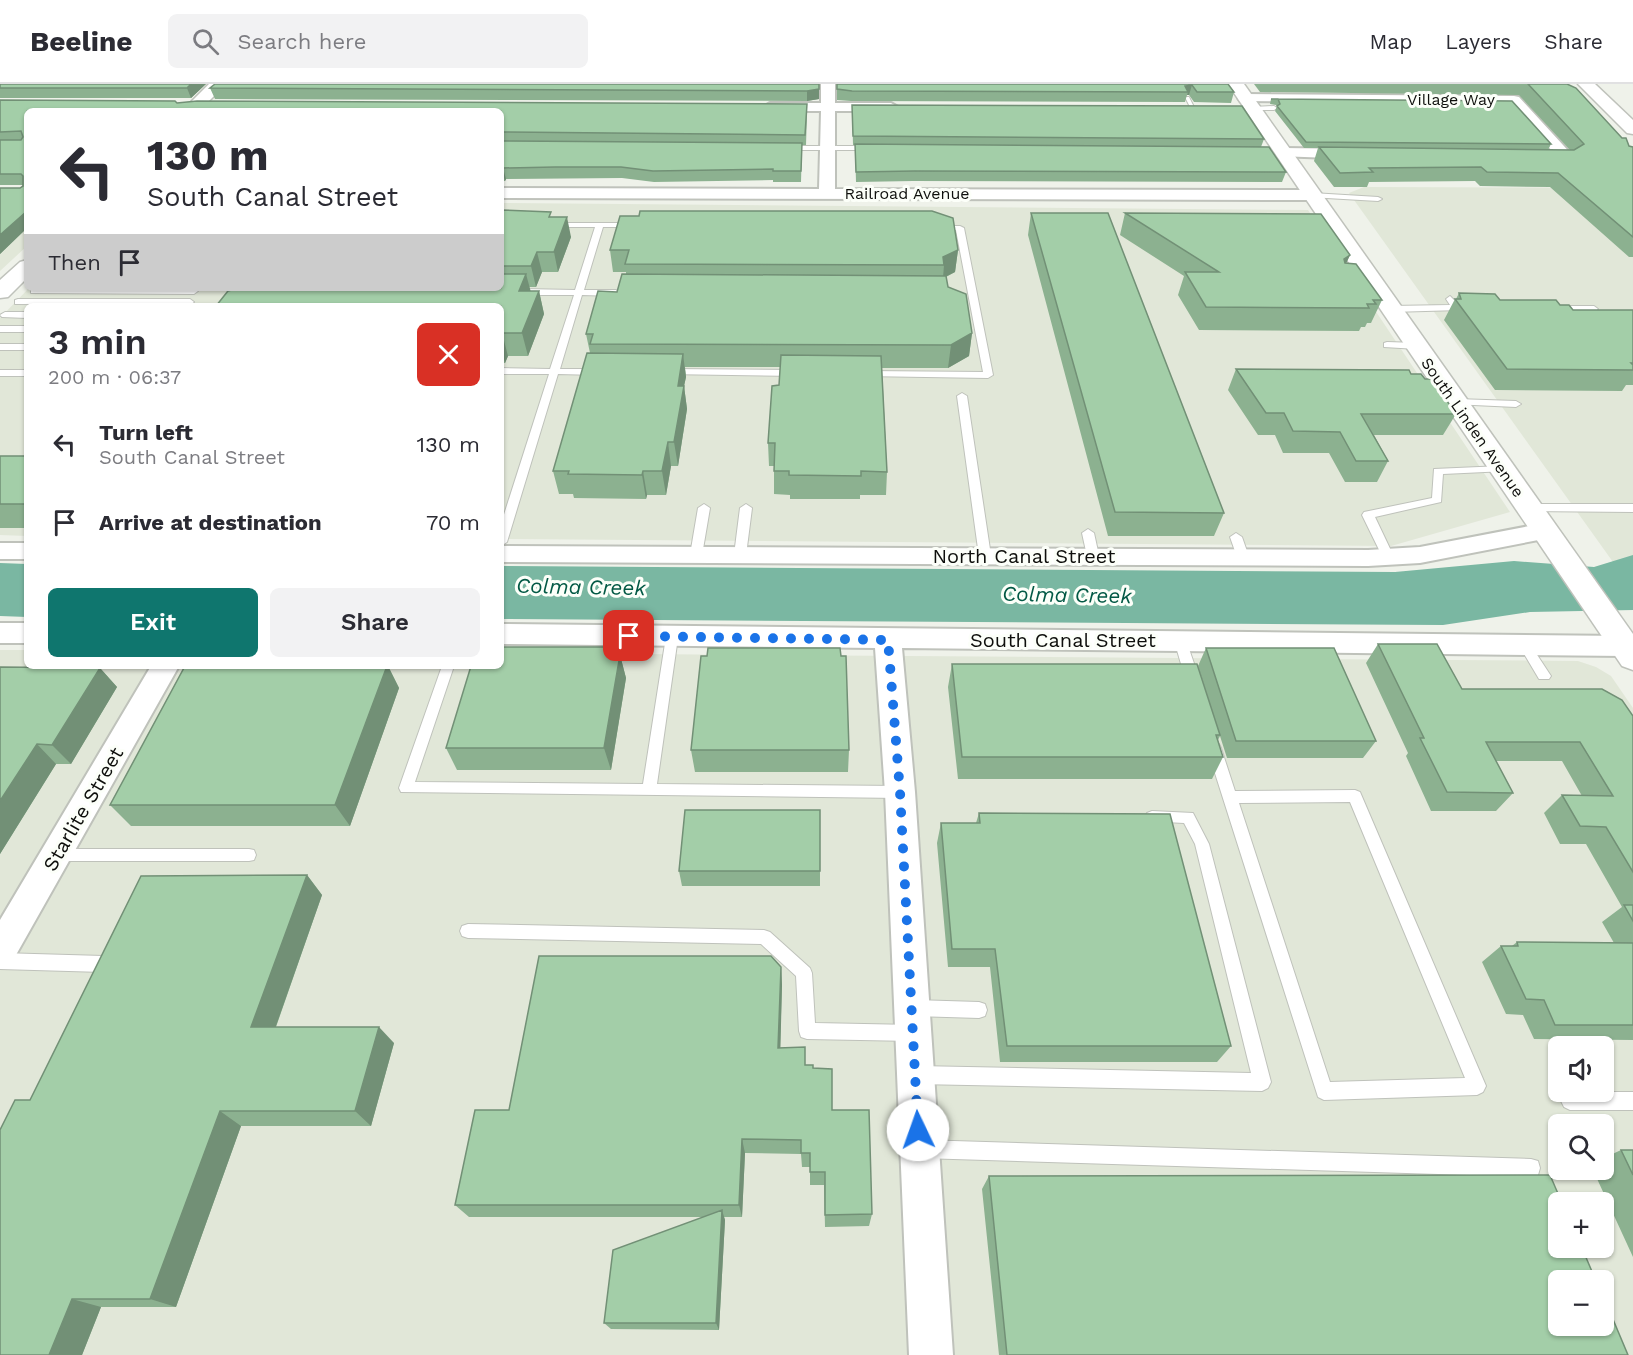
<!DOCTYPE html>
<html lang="en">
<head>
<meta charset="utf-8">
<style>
	:root { --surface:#fff; --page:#f2f2f3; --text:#2b2b33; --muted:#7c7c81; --line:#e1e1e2; --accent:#0f766e }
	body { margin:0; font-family:"Work Sans",sans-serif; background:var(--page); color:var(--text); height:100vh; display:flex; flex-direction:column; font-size:22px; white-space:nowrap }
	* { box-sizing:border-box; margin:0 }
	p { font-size:20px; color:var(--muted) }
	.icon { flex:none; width:33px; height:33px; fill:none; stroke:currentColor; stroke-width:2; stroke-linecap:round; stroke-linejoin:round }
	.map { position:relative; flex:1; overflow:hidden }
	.details { position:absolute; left:24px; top:219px; width:480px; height:366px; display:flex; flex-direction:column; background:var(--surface); border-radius:9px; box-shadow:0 2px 4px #0004 }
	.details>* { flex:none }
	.banner { position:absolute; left:24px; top:24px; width:480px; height:183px; border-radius:9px; box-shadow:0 2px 4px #0004; background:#fff; color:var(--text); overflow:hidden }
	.fabs { position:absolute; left:1548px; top:952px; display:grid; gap:12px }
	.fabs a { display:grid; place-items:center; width:66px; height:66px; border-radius:9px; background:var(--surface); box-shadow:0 2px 4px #0004; font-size:30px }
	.pin { position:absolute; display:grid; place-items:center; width:51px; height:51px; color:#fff; margin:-26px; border-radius:12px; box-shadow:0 3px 9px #0006 }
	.me { position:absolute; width:66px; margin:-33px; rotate:357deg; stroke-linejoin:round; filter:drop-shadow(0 0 4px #0008) }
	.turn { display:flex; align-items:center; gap:21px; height:126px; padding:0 24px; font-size:27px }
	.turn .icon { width:78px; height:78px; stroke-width:2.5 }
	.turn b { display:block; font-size:42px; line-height:51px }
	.then { display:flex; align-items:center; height:57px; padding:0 24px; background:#0003; gap:12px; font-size:22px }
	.round { display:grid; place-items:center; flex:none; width:63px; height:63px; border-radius:9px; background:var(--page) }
	.overview { display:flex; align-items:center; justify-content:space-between; height:102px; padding:0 24px }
	h1 { font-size:36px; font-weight:600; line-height:45px }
	.cta { display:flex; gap:12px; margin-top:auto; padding:12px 24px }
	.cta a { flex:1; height:69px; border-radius:9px; background:var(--accent); color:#fff; font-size:24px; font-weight:600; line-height:69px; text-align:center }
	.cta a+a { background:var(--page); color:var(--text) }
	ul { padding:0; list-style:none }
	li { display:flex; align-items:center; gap:18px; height:78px; padding:0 24px }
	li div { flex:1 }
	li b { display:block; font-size:22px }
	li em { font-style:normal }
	header { display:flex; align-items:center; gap:36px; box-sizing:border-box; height:84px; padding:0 30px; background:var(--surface); border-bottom:2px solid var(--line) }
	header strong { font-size:28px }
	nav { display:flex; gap:33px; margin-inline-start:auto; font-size:21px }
	.search { width:420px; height:54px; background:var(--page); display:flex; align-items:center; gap:15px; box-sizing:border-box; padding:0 21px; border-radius:9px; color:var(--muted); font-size:22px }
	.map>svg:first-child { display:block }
	.built { fill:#e1e7d8; fill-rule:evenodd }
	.water { fill:#7ab7a2 }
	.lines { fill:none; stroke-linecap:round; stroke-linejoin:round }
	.service-casing { stroke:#bfc2bb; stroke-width:2 }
	.minor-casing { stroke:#bfc2bb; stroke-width:4 }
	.tertiary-casing { stroke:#bfc2bb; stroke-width:3 }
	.secondary-casing { stroke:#bfc2bb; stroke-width:3 }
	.primary-casing { stroke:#bfc2bb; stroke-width:3 }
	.service { fill:#fff; fill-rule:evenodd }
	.minor { fill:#fff; fill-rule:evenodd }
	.tertiary { fill:#fff; fill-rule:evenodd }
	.secondary { fill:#fff; fill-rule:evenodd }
	.primary { fill:#fff; fill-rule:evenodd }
	.wall { fill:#8cb190 }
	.shaded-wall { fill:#729076 }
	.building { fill:#a3cea8; stroke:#729076; stroke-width:1.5 }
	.route { stroke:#1a73e8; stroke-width:10; stroke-dasharray:0 18 }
	.labels { text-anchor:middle; stroke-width:6; stroke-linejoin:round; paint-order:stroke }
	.far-street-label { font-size:16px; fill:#0e0f0c; stroke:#fcfff9 }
	.street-label { font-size:20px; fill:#0e0f0c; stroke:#fcfff9 }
	.water-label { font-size:21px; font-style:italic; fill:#035945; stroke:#fcfff9 }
</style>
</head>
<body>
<header>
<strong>Beeline</strong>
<div class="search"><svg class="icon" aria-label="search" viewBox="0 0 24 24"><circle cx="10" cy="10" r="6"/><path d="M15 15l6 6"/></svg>Search here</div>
<nav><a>Map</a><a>Layers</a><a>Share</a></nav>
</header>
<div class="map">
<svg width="1633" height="1271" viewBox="0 0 1633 1271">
	<rect width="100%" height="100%" fill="#eff2ea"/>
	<path class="built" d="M1364,103L1633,104V506L1349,109Z
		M0,114H27V162L0,187Z
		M501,119L1308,126L1510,428L1391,462L501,455V222H27V452L0,451V234L29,204H501Z
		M0,566H27V582H501V569L1578,577L1596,583L1611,592L1633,624V1271H0ZM1558,963H1604V1008H1558ZM1558,1041H1604V1086H1558ZM1558,1119H1604V1164H1558ZM1558,1197H1604V1242H1558Z"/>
	<path class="water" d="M1633,471V526L1530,528L1443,541L501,535V482L1395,488L1514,477L1594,483Z
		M0,479L27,480V533L0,532Z"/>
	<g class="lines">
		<defs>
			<path id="service" d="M1185,13H1189L1195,25H1191Z
				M1253,23L1274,22L1277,24L1274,26H1251Z
				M785,62H874L878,64L874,66H782L781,64Z
				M1312,109L1378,113L1382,115L1378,117L1309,113L1308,111Z
				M549,139H635L639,141L635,143H603L584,206H616L620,209L616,212L582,211L560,285H598L603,288L598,291L558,290L507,458L501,462V440L549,290H501V284L550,285L574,211H522L518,208L522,205L575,206L595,143H549Z
				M933,142H960L964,144L993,291L988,294L863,292L861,290L866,287L983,288L956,146H933Z
				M34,204H194L198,207L194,210L31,209V205Z
				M1450,212L1460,222V226L1391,228L1387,225L1391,222L1450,221L1446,215Z
				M18,215H190L194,218L190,221L15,220V216Z
				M1555,222H1594L1598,225L1594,228L1552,227V223Z
				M5,228H27V234L2,233L0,231Z
				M0,242H27V248H0Z
				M1387,258L1417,259L1422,262L1417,265L1384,263V259Z
				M0,260H27V266H0Z
				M668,285L796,286L801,289L796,292L665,290V286Z
				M0,286H27V292H0Z
				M962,309L967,312L991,472L985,476L979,472L957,312Z
				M1456,315L1516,317L1521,320L1516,323L1452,320V316Z
				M1502,382L1506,383V387L1443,390L1441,418L1375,433L1394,473L1392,476H1384L1362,431L1364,428L1432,414L1434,385Z
				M704,420L710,424L702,471L696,475L690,471L698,424Z
				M746,420L752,424L746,471L740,475L734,471L740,424Z
				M1529,420H1633V428L1525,427V421Z
				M1088,445L1094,449L1099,472L1093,476L1087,472L1082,449Z
				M1236,449L1242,453L1249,473L1247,476H1239L1237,473L1230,453Z
				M672,548L678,553L657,700L900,702L905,704L907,708L905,712L900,714L401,708L399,704L442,582H454L415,698L643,700L666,553Z
				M1180,551L1186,556L1200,597L1193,602L1186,597L1174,556Z
				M1524,555L1528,557L1549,589L1551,592L1549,595H1539L1520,563L1518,560Z
				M1214,659L1219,660L1221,664L1235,707L1355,706L1360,708L1486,1002L1483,1008L1477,1011L1324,1016L1318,1013L1207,664L1209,660ZM1350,718L1465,994L1330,998L1239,719Z
				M1152,727L1193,729L1209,760L1271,998L1268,1004L1262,1007L917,1000L911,997L908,991L911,985L917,982L1251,989L1195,760L1184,739L1147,737L1145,733L1147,729Z
				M56,765H249L254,766L256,771L254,776L249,777H56L51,776L49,771L51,766Z
				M468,840L764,846L770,848L810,884L812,889L815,939L913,941L919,943L921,949L919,955L913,957L807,955L801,953L799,947L796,892L761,860L468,854L462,852L460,847L462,842Z
				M0,869L103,872L109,875L111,880L109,885L103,888L0,885Z
				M914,916L979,918L985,920L987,926L985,932L979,934L914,932L908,930L906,924L908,918Z
				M1570,1008H1633V1026H1570L1564,1023L1561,1017L1564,1011Z
				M921,1056L1531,1075L1538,1077L1540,1084L1538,1091L1531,1093L921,1074L915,1071L912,1065L915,1059Z"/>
			<path id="minor" d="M821,0H835V19H891L898,23L891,27H835V105L1312,106L1320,111L1312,116L501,114V104L819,105L821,27H770L763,23L770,19H821Z
				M1245,10L1514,12L1519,13L1574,73L1566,78L1532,76L1529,73L1532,70L1553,68L1510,20L1240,17L1238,14Z
				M1284,64L1355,65L1363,70L1355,75L1279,72L1276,69L1279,66Z
				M1545,439L1554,441L1557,447L1554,453L1420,479L1368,482L501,478V462L1368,466L1420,463Z
				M0,459H27V475H0Z
				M0,539H27V559H0Z
				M501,540L1625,552L1633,555V569L1625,572L902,564L915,708L953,1271H909L885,708L875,564L501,560Z
				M151,582H179L12,878L0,883V836Z"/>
			<path id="tertiary" d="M1228,0H1244L1633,550V586L1622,582Z"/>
			<path id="secondary" d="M209,0H226L199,27H182Z
				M27,176V194L8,213L0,214V196L20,178Z"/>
			<path id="primary" d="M1578,0H1595L1633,36V50L1627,49Z"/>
		</defs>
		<use href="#service" class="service-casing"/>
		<use href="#minor" class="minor-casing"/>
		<use href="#tertiary" class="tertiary-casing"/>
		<use href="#secondary" class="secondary-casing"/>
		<use href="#primary" class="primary-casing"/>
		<use href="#service" class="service"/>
		<use href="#minor" class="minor"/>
		<use href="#tertiary" class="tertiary"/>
		<use href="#secondary" class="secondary"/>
		<use href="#primary" class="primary"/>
	</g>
	<path class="wall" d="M0,0H206L191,14H0Z
		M819,0V15L807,17L215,15L210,4Z
		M837,0H1228L1234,8L1231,19L1194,18L1189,11H1187L1185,18L851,17L837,16Z
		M1254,0H1567L1629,62L1633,63V173H1629L1550,103L1480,102L1475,97L1369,98L1367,103H1334L1314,77L1318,64H1304L1275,27L1277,22L1276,21L1270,20L1271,15L1512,17L1551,60L1548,66H1570L1519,11L1260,8Z
		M0,16L177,19L807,20V30L806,61H802L801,98H773V96L654,98L622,94L506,95L505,97H501V27H27V144L0,170V104H20L23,101H0Z
		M852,21L1264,55L1261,63L1286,88L1282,98L913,97L856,98L855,61H853Z
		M501,126L552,133L571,153L558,188H542L536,203H529L530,207H539L544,230L528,272H508L505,279H501Z
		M1031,129L1224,429L1214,452H1108L1028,151Z
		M1125,129L1350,171L1346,179L1382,216L1371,239H1367L1365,243H1361L1359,247L1199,246L1178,211L1184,192L1120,151Z
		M610,166H958L955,188L946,193L948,203L972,249L969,272L948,284H882L887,388L886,411H860V415H790V411L774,410V382H769L768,359L779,301L780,283H685L686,293L684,302L687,325L678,382H671L666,411H647L646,415L574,414L573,410H559L553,387L590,269L586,250L617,208L626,190V188H613Z
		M1459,209L1500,216L1560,221L1573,226H1633V301H1626L1622,307L1495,306L1444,236L1455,215H1456Z
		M1236,285L1411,290L1456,330L1443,351H1374L1388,377L1377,398H1345L1329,369H1283L1275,351H1258L1228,306Z
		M0,372H27V444H0Z
		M1378,560L1462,605L1633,632V956L1534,955L1523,931L1506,930L1482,878L1501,862H1512L1517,858L1614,859L1602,838L1622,823L1586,760H1560L1544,729L1562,711L1582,712L1562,677H1496L1513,709L1496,727H1431L1406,672L1408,669L1366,579Z
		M616,563L618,571H620L626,594L611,686H457L446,664Z
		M1206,564L1376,657L1363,674H1227L1220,652L1218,656L1223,673L1212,695H958L948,603L952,580L1212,627L1198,582Z
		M841,572L849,666L848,688H695L691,666Z
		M185,582H388L399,604L350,742H131L110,721Z
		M0,583L100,584L117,603L71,680H56L0,770Z
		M820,726V802H682L679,787Z
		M979,729L1231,962L1217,978H1000L990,883H948L937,759L941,739H976Z
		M307,791L322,811L276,943L394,959L371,1042H241L176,1223H101L82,1271H0L30,1016Z
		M781,883L782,901L780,964L805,981L813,984L832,1026L872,1130L869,1142L825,1143L824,1101H810V1083H802L801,1070L745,1069L742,1133H724L725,1136L719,1246L611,1245L604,1239L705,1133H469L455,1121L509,1026Z
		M1621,1066H1633V1173L1593,1086H1604V1074Z
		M989,1092L1628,1271H999L982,1105Z"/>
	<path class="shaded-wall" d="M191,0H206L191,14L187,4Z
		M819,0V15L807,17V7Z
		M1192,1L1189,11H1187L1188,8L1185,2Z
		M503,84L506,95L505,97L502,86Z
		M27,127V144L0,170V151Z
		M567,133L571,153L558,188L554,168Z
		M958,166L955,188L943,194L944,181L943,173Z
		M537,168L542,188L536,203L531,182Z
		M1350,171L1340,193L1344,175Z
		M526,190L532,212L519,207Z
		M539,207L544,230L528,272L522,249Z
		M502,249L508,272L505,279L501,264Z
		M972,249L969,272L948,284L951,261Z
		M683,270L686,293L684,302L687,325L678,382L674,358L678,302Z
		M668,358L671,382L666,411L662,387Z
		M643,387L647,411L646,415L642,391Z
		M616,563L619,577L620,571L626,594L611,686L604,664Z
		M387,582H388L399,604L350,742L335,721Z
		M100,584L117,603L71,680L52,661Z
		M37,660L56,680L0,770V717Z
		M307,791L322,811L270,959L251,943Z
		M781,883L782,901L780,980L778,964Z
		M379,943L394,959L371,1042L355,1027Z
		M220,1027L241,1042L176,1223L150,1215Z
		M742,1055L745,1069L742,1133L739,1121Z
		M722,1126L725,1136L719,1246L716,1239Z
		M72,1215L101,1223L82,1271H49Z"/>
	<path class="building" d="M0,0H191L187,4H0Z
		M215,0H819V5L807,7L210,4Z
		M837,0H1228L1234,8H1197L1192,1L1185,2L1188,8L852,7L837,5Z
		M1528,0H1567L1576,4L1622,54H1626L1629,62L1633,63V153L1558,89L1487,88L1481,83L1369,84L1373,88L1340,89L1319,63L1574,66L1584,60Z
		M1271,15L1512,17L1551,60L1306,58L1277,22L1280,20L1278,15Z
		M0,16L175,17L177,19L197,17L807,20L805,51L501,48V27H27V127L0,151V104H20L23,102V92L21,90H0V56H21L23,53L21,47L0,48Z
		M852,21L1242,22L1264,55L853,52Z
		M501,57L802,59L801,87H773V85L653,87L621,83H555L503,84L502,86H501Z
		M855,60L1269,63L1286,88L914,87L856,88Z
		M501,126L551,128L549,133H567L554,168H537L531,182H501Z
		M640,127H932L953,134L958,166L943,173L944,181L625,180L629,166H610L620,132H639Z
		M1031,129H1108L1224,429L1115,428Z
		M1125,129L1321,130L1350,171L1344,175L1345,179L1356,180L1382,216H1373L1376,220H1367L1369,224L1206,223L1185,188H1219Z
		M501,190H526L519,207H539L522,249H502L501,251V222H216L228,207L239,204H501Z
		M622,190L946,192L948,203L966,210L972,249L951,261L590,260L593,250H586L598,207L617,208Z
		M1459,209L1495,210L1500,216H1556L1560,221H1569L1573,226H1633V279H1631L1633,281V286L1507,285L1455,215H1461Z
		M587,269L683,270L678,302H684L674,358H668L662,387H643L642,391L568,390L569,387H553Z
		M781,271L881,272L887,388L861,387V392L789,391V387H774L775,359H768L772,302L779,301Z
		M1236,285L1409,286L1411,290H1421L1425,295H1432L1456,330H1361L1388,377H1356L1340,348L1293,347L1284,329H1266Z
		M0,372H27V420H0Z
		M1378,560H1437L1462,605H1602L1622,616L1633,632V788L1606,743L1580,742L1562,711L1613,712L1580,658H1486L1513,709L1447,708L1420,654H1424Z
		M501,563H616L615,571H620L604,664H446L471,582H501Z
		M708,564H840L841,572H846L849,666H691L701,572H707Z
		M1206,564H1334L1376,657H1236Z
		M952,580H1197L1220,651H1216L1223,673H962Z
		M185,582H387L335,721H110Z
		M0,583L100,584L52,661L37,660L0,717Z
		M685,726H820V787H679Z
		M979,729L1170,730L1231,962H1007L995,865H952L941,739H980Z
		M307,791L251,943H379L355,1027H220L150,1215H72L49,1271H0V1046L15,1016H30L141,792Z
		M1624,821H1633V837Z
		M1517,858L1633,859V941H1555L1544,916L1526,915L1501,862H1518Z
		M539,872H771L781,883L778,964L805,963V981H813V984L832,985V1026H869L872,1130L825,1131V1088H810V1069H801V1056L742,1055L739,1121H455L475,1026H509Z
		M1621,1066H1633V1091Z
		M1550,1091L1562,1119H1558V1164H1582L1596,1197H1558V1242H1604V1214L1628,1271H1007L989,1092Z
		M722,1126L716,1239H604L613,1166Z"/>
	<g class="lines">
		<path class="route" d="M629,552L888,556L900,708L918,1046"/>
	</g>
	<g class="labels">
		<g class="far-street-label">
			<text x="1451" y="21">Village Way</text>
			<text x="907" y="115">Railroad Avenue</text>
			<text transform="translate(1473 343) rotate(55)" y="6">South Linden Avenue</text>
		</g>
		<g class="street-label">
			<text x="1024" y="479">North Canal Street</text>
			<text x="1063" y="563">South Canal Street</text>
			<text transform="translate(83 725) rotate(-60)" y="7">Starlite Street</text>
		</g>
		<g class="water-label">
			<text transform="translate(581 503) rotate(1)" y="7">Colma Creek</text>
			<text transform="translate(1067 511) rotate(1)" y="7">Colma Creek</text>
		</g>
	</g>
</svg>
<div class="fabs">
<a><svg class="icon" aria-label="sound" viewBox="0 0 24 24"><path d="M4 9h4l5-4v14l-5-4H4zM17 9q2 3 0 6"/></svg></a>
<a><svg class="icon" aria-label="search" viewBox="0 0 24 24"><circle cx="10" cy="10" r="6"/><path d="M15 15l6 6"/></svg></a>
<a>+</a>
<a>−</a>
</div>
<div class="pin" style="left:629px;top:552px;background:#d93025"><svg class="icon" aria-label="arrive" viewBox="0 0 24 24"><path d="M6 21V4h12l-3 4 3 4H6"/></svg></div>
<svg class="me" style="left:918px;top:1046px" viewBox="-20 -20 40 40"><circle r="19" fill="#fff"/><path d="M0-13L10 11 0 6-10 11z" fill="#1a73e8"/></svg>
<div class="banner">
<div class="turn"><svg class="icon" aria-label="left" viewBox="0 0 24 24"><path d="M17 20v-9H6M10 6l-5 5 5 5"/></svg><div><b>130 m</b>South Canal Street</div></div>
<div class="then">Then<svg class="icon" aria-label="arrive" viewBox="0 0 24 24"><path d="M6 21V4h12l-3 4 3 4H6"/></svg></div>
</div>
<section class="details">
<div class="overview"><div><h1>3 min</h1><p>200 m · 06:37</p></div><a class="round" style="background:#d93025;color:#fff"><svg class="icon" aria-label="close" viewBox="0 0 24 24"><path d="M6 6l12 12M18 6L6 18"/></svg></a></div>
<ul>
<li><svg class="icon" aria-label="left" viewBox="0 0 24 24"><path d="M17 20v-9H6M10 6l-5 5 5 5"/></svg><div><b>Turn left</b><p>South Canal Street</p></div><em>130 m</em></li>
<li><svg class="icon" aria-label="arrive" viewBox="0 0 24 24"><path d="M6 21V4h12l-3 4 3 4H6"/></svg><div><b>Arrive at destination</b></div><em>70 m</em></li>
</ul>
<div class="cta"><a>Exit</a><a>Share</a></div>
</section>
</div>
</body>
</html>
